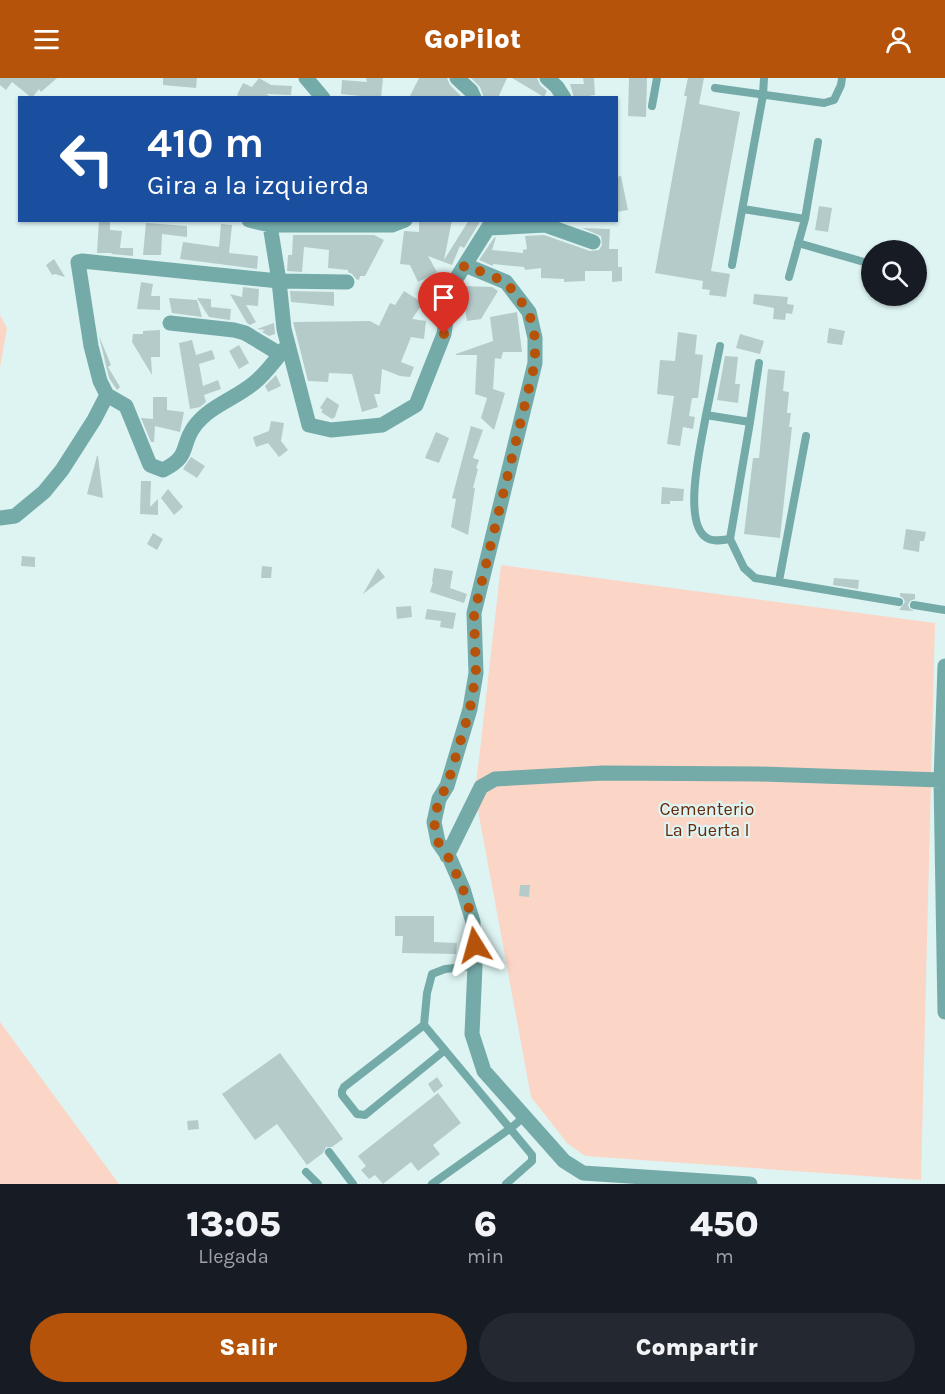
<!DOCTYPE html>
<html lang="es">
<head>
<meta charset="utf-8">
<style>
	:root { --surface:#171b24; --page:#242831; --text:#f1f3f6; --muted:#9ea1a6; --accent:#b45309 }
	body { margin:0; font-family:Karla,sans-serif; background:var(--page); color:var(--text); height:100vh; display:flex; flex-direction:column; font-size:22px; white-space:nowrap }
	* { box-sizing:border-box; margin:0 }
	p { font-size:20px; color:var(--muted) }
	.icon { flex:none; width:33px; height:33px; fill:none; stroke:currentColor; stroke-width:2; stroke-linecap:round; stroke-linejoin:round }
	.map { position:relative; height:1106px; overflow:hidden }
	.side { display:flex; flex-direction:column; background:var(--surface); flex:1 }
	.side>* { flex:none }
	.guide { position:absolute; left:18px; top:18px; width:600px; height:126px; border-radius:0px; box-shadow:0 2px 4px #0004; background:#1a4fa0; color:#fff; overflow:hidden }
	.buttons { position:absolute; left:861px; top:162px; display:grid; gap:12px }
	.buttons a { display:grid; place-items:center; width:66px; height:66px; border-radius:50%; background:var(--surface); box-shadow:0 2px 4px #0004; font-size:30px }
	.pin { position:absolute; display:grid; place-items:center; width:51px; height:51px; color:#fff; margin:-62px -26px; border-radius:50% 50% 50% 0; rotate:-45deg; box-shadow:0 0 6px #0007 }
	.pin .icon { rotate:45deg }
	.me { position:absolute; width:66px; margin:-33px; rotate:352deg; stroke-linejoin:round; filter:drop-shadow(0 0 4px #0008) }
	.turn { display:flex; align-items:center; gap:21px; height:126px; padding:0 30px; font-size:27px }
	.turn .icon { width:78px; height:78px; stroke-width:2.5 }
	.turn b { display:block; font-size:42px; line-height:51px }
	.eta { display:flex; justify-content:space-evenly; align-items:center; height:102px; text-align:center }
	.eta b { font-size:36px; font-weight:800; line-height:42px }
	.button { display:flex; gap:12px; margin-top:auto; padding:12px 30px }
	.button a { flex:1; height:69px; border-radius:36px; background:var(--accent); color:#fff; font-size:24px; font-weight:800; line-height:69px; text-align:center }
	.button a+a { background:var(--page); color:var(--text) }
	header { display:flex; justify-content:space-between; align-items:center; height:78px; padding:0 30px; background:var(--accent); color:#fff; font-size:27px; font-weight:800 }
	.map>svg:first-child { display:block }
	.green { fill:#fbd6c7 }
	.building { fill:#b5cbca }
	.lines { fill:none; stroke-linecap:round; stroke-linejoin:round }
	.lane { stroke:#74aaa8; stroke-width:8 }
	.street { stroke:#74aaa8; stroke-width:15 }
	.route { stroke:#b45309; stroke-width:10; stroke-dasharray:0 18 }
	.labels { text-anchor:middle; stroke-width:4.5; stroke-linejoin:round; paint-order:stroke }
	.park-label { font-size:18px; fill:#662909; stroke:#ddf4f3 }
</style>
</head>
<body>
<header><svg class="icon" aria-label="menu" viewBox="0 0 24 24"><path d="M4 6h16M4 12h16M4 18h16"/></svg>GoPilot<svg class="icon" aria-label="person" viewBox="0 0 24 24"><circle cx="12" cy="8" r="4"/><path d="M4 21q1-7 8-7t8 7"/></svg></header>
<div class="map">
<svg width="945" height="1106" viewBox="0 0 945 1106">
	<rect width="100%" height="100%" fill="#ddf4f3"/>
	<path class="green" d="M0,237L7,250L0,290Z
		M501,487L935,545L921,1102L585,1078L567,1065L531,1019L475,716Z
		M0,944L119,1106H0Z"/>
	<path class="building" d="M0,0H57L41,14L39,11L32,20L12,4L6,12L0,7Z
		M163,0H197L196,10L163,7Z
		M259,0L271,7L292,8L291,17L266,16L273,20H243L237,17L243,5L252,9Z
		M366,0H383L381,20L341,16L342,2L367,4Z
		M419,0H447L450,7L463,20H409Z
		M471,0H507L498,20H484L480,9Z
		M512,0H537L540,7L547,13L544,19Z
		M583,0H594L595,17L574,20L570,6H584Z
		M629,0H647L646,39L628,38Z
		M688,0H704L699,26L740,34L711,193L730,196L726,219L709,217L710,212L702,211L703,203L655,195L687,18H684Z
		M621,98L628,132L616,134V99Z
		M819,128L832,130L828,154L815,152Z
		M99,142H110V152L122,153L120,170H133V178L112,176L111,175H97Z
		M419,142H452L444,182L469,142H481L464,170L460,168L452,187L428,178L437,194L418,204L410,187L400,186L404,153L419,154Z
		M146,145L187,148V159L162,156L161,177H143Z
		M221,146L232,147L229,175L258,178L257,191L180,181L183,164L219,169Z
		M582,150L610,151L609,171H618V189H622V203L612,204V193H585V203L564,204V201L541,200V190L525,192L524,189L493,186V188L479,182L494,160L496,159L492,172L523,175V172L527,171L525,158L544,157L590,173L599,172L602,167L601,158Z
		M293,157H374L384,162L365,198H360L359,202L356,201L352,196L348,194V192L328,190L329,172L304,169L302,194L287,193L288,177H292Z
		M54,181L65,199L55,196L52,197L46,187Z
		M141,204L153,206L151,218H160V232L137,231Z
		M463,208L492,209L498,213L481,241L467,243L464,224L459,223L460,212Z
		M243,209L259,211L258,228L246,227L256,244L250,247L247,245L230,216L242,219Z
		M290,213L334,214V228L291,224Z
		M404,213L423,225L412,241L426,243L424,261L411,259L401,284L414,289L410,299L400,298L382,291L380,316H374L378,329L362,334L352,296L329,295L328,304L308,303L293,244L370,243L379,248L390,225L395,227Z
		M754,216L788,219L787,226L794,227L792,236L786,235L785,242L773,241L774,230L753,226Z
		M169,220L197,222L202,239L172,235Z
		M197,220L211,221V229L231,231L230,242L209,239Z
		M517,234L522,274H503L501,281L495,280L493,311L505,315L494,352L481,340L487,320L475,316L477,277H456V276L493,263L490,239Z
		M274,245L275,256L269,258L262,254L265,252L257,251Z
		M829,250L845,253L842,267L827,265Z
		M160,252V279H151L152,297L132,264L133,256H143V253Z
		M678,254L697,257L695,276L703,277L698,320H692L689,338L695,339L693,351L683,349L680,368L667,366L674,318L657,316L660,282L675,283Z
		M740,256L764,263L760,276L736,270Z
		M99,258L111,287L108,289L120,309L117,312L109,300Z
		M192,262L196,277L212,272L215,281L199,286L203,308L218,302L221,311L204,317L206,324L200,329L190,331L179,265Z
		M239,267L249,285L239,291L229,273Z
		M725,278L738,279L735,306H740L738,325L717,322Z
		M768,291L785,293L783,313L789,314L787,335H791L789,349H792L780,460L744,456L753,380H759Z
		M276,297L281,308L268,314L265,308Z
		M153,319H167V332L184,334L180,354L155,348L154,364H151L141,340L153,341Z
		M327,319L339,327L335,339L332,341L321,334L323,332L320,330Z
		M271,343L284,345L281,363L288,372L279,379L268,365L256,369L253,359L269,353Z
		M471,348L483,352L473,380L479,382L476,390L478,391L473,410H475L468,457L451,449L456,421L452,420Z
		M436,354L449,360L439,385L425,380Z
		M97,378H98L103,420L87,416Z
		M191,379L205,388L197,400L183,391Z
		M141,403H151L150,429L158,421V437L140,436Z
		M662,409L684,411L683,423H670V426H661Z
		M168,411L183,429L174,437L161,420Z
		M906,451L926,454L924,463H920L919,474L903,471Z
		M153,455L163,461L157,472L147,466Z
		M22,478L35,479V489L21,488Z
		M262,488L272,489L271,500H261Z
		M378,490L385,499L363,516Z
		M434,490L453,493L450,510L467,516L464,525L430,514L433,504H432Z
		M834,500L859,502L858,511L833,507Z
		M900,515L915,516V521L910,523L908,527L910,531L914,533L899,532L905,524L903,520L900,518Z
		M411,528L412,539L397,541L396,529Z
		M427,531L456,535L453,551L440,549L441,543L425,541Z
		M520,807H530L529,819L519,818Z
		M395,838H434V864L457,865L456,876L402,875L403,858H395Z
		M280,975L343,1061L332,1069H326L323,1075L307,1087L277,1046L255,1062L222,1016Z
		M437,999L443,1008L434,1015L428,1006Z
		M438,1015L461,1045L433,1067L440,1076L418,1093L411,1084L383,1106L375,1097L369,1101L361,1092L366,1088L358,1078Z
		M198,1042L199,1051L188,1052L187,1043Z"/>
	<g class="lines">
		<path class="lane" d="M715,10L824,25L834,22L841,7L842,0
			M652,28L657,0
			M743,131L805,141L818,64
			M798,165L864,184
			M732,187L763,17L764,0
			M789,199L805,141
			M706,337L720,268
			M750,344L759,285
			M730,461C722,462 713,464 707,460C681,445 702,362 706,337L750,344L730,461L744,490L755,500L899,524
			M779,503L806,358
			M914,527L945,532
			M475,888L445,891L432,896L427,915L424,947L532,1077V1083L506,1106
			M424,947L344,1009L342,1013V1017L357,1036L365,1037L445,972
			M329,1074L353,1106
			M306,1094L318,1106
			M432,1106L511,1050L525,1038"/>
		<path class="street" d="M306,0L323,20
			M457,0L471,13L474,20
			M547,0L557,9L564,20
			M249,142L270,147H392L405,142
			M267,142L270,147L279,203L284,251L309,347L331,352L382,347L416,327L444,256L451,209L493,142
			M489,150L545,147L593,164
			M465,187L506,204L529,234L535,260V285L474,535L476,595L470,631L447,708L439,721L434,744L438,764L450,781L463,811L473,844L475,888L472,956L484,993L564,1083L583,1095L750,1106
			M170,245L234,252L245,255L280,276
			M288,267C277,279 267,295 254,305C235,321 209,328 194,349C180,369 191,378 163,392L150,387L126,328L107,317L100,303L91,268L78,184L82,183L279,203L347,204
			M0,440L15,438L44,414L62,392L94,342L107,317
			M945,588L941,702L945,934
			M447,778L481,709L495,701L603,695L759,696L941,702"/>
	</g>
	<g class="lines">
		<path class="route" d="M444,256L451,208L465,187L506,204L529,234L535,260V285L474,536L476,595L470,631L447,708L439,721L434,744L438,764L450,782L463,811L473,844L475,867"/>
	</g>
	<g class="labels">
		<g class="park-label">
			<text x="707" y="737">Cementerio<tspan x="707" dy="21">La Puerta I</tspan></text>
		</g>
	</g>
</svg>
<div class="buttons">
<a><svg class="icon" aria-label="search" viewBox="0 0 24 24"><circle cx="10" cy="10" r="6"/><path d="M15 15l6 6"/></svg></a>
</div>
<div class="pin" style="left:444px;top:256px;background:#d93025"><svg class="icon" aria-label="arrive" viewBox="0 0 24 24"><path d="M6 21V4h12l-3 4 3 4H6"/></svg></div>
<svg class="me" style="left:475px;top:867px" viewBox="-20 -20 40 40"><path d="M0-17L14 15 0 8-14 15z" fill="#b45309" stroke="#fff" stroke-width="4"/></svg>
<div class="guide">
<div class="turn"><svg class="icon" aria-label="left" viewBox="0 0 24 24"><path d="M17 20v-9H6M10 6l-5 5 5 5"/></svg><div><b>410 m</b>Gira a la izquierda</div></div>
</div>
</div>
<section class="side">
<div class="eta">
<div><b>13:05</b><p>Llegada</p></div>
<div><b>6</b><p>min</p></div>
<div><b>450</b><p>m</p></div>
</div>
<div class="button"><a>Salir</a><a>Compartir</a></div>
</section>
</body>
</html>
